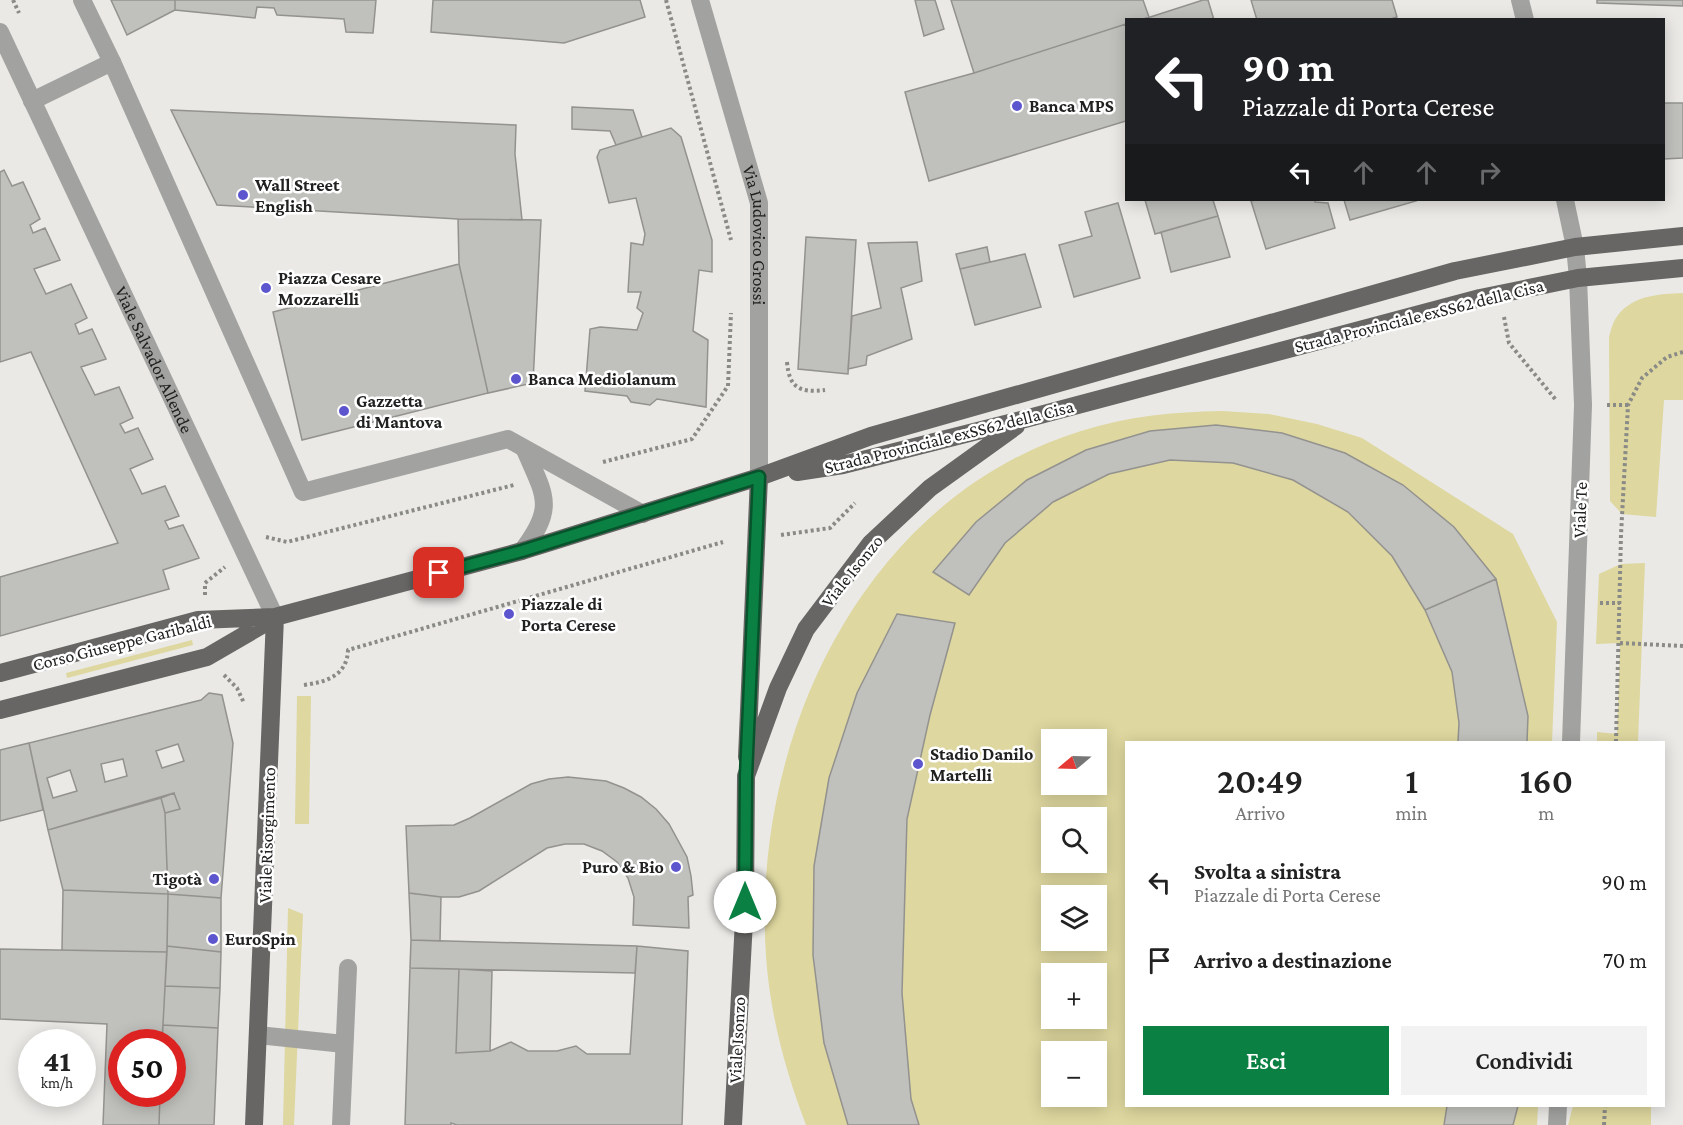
<!DOCTYPE html>
<html lang="it">
<head>
<meta charset="utf-8">
<style>
	:root { --surface:#fff; --page:#f2f2f2; --text:#222; --muted:#767676; --accent:#0b8043 }
	body { margin:0; font-family:"Crimson Pro",serif; background:var(--page); color:var(--text); height:100vh; display:flex; flex-direction:column; font-size:22px; white-space:nowrap }
	* { box-sizing:border-box; margin:0 }
	p { font-size:20px; color:var(--muted) }
	.icon { flex:none; width:33px; height:33px; fill:none; stroke:currentColor; stroke-width:2; stroke-linecap:round; stroke-linejoin:round }
	.map { position:relative; flex:1; overflow:hidden }
	.panel { position:absolute; left:1125px; top:741px; width:540px; height:366px; display:flex; flex-direction:column; background:var(--surface); border-radius:0px; box-shadow:0 3px 15px #0003 }
	.panel>* { flex:none }
	.top-card { position:absolute; left:1125px; top:18px; width:540px; height:183px; border-radius:0px; box-shadow:0 3px 15px #0003; background:#202124; color:#fff; overflow:hidden }
	.needle { width:39px; rotate:251deg }
	.buttons { position:absolute; left:1041px; top:729px; display:grid; gap:12px }
	.buttons a { display:grid; place-items:center; width:66px; height:66px; border-radius:0px; background:var(--surface); box-shadow:0 3px 15px #0003; font-size:30px }
	.speed { position:absolute; left:18px; top:1029px; display:flex; gap:12px; font-size:30px; font-weight:700; text-align:center }
	.speed>* { display:grid; place-content:center; width:78px; height:78px; border-radius:50%; background:var(--surface); box-shadow:0 3px 15px #0003; line-height:1 }
	.speed small { font-size:15px; font-weight:400 }
	.speed .limit { border:9px solid #d22; background:#fff; color:#111 }
	.pin { position:absolute; display:grid; place-items:center; width:51px; height:51px; color:#fff; margin:-26px; border-radius:12px; box-shadow:0 3px 9px #0006 }
	.me { position:absolute; width:66px; margin:-33px; rotate:0deg; stroke-linejoin:round; filter:drop-shadow(0 0 4px #0008) }
	.turn { display:flex; align-items:center; gap:21px; height:126px; padding:0 18px; font-size:27px }
	.turn .icon { width:78px; height:78px; stroke-width:2.5 }
	.turn b { display:block; font-size:42px; line-height:51px }
	.lanes { display:flex; align-items:center; height:57px; padding:0 18px; background:#0003; justify-content:center; gap:30px; direction:ltr }
	.lanes .off { opacity:.35 }
	.eta { display:flex; justify-content:space-evenly; align-items:center; height:102px; text-align:center }
	.eta b { font-size:36px; font-weight:600; line-height:42px }
	.cta { display:flex; gap:12px; margin-top:auto; padding:12px 18px }
	.cta a { flex:1; height:69px; border-radius:0px; background:var(--accent); color:#fff; font-size:24px; font-weight:600; line-height:69px; text-align:center }
	.cta a+a { background:var(--page); color:var(--text) }
	ul { padding:0; list-style:none }
	li { display:flex; align-items:center; gap:18px; height:78px; padding:0 18px }
	li div { flex:1 }
	li b { display:block; font-size:22px }
	li em { font-style:normal }
	.map>svg:first-child { display:block }
	.green { fill:#ded79f; fill-rule:evenodd }
	.building { fill:#c0c0bc; stroke:#93928f; stroke-width:1.5; fill-rule:evenodd }
	.lines { fill:none; stroke-linecap:round; stroke-linejoin:round }
	.path { stroke:#8a8a87; stroke-width:4; stroke-dasharray:3 3; stroke-linecap:butt }
	.minor { stroke:#a2a2a0; stroke-width:18 }
	.major { stroke:#676664; stroke-width:18 }
	.route-casing { stroke:#07532c; stroke-width:15 }
	.route { stroke:#0b8043; stroke-width:10 }
	.poi-dot { fill:#5d55ce; stroke:#fff; stroke-width:2 }
	.labels { text-anchor:middle; stroke-width:5; stroke-linejoin:round; paint-order:stroke }
	.poi-label { font-size:18px; font-weight:bold; fill:#212120; stroke:#fff; text-anchor:start }
	.street-label { font-size:18px; fill:#212120; stroke:#fff }
</style>
</head>
<body>
<div class="map">
<svg width="1683" height="1125" viewBox="0 0 1683 1125">
	<rect width="100%" height="100%" fill="#eae9e6"/>
	<path class="green" d="M1683,293V400H1664L1656,517L1622,514L1610,501L1609,337C1611,330 1613,321 1618,315C1634,295 1659,294 1683,293Z
		M1222,411L1269,414L1317,424L1362,438L1513,534L1557,622L1552,742H1126V1106H1538L1537,1125H806C787,1075 772,1022 767,968C747,748 858,500 1081,431C1128,416 1173,412 1222,411ZM1052,740H1096V784H1052ZM1052,818H1096V862H1052ZM1052,896H1096V940H1052ZM1052,974H1096V1018H1052ZM1052,1052H1096V1096H1052Z
		M1645,563L1638,742H1597V732L1617,734L1620,643L1596,644L1599,574L1621,564Z
		M192,640L193,645L67,678L66,673Z
		M297,696H311L309,824H295Z
		M288,908L303,914L294,1125H283Z
		M1573,1106H1651V1125H1568Z"/>
	<path class="building" d="M111,0H175V10L127,35Z
		M175,0H376L373,33L346,32L344,19L277,15L274,8L257,7L255,18L175,10Z
		M433,0H640L645,17L564,43L431,32Z
		M915,0H935L944,29L924,36Z
		M951,0H1143L1149,17L1141,20H1126V24L974,73Z
		M1203,0H1208L1214,20H1141Z
		M1251,0H1392L1397,17L1388,20H1257Z
		M1597,0H1683V6L1597,3Z
		M1126,24V121L929,181L905,92L974,73Z
		M1664,103H1683V158L1664,159Z
		M572,107L633,110L642,137L616,145L610,131L572,129Z
		M171,110L516,125L515,154L522,220L458,219L217,205Z
		M671,128L681,137L712,240V272L699,270L693,331L708,340L706,407L657,399L650,405L631,402L627,396L585,391L590,329L600,327L637,330L643,313L637,308L641,292H628L631,243L643,245L645,234L636,198L609,203L597,157L600,150Z
		M4,170L12,186L23,182L40,219L30,225L33,233L45,228L60,260L34,269L46,294L71,284L87,318L75,324L79,334L92,329L106,359L81,367L95,395L119,387L133,418L120,424L125,433L138,428L153,459L130,469L142,494L165,486L179,516L165,521L169,529L183,525L199,558L163,570L169,589L0,636V577L118,543L31,352L0,362V172Z
		M1145,200H1213L1218,216L1155,234Z
		M1255,200H1315V202L1328,203L1335,228L1266,249L1251,201Z
		M1344,200H1415L1416,201L1350,220Z
		M1118,203L1140,278L1074,297L1059,245L1092,236L1085,212Z
		M1218,216L1230,257L1171,272L1161,232Z
		M458,219L541,220L533,383L488,393L459,264Z
		M806,237L856,240L848,374L798,369Z
		M917,242L922,281L901,288L912,339L867,356L866,365L848,369L852,316L881,308L868,243Z
		M987,247L990,262L960,269L956,254Z
		M1025,254L1041,307L975,325L960,269Z
		M459,264L488,393L302,440L273,312Z
		M1216,425L1282,433L1345,453L1403,485L1454,527L1496,579L1425,610L1392,556L1348,512L1293,480L1233,463L1170,460L1109,474L1053,502L1005,543L969,595L933,572L976,522L1027,480L1086,450L1150,431Z
		M1496,579L1528,716L1527,742H1458L1459,723L1452,672L1425,610Z
		M897,614L955,623L930,715L907,819L902,993L911,1099L919,1125H848L824,1043L813,955L814,866L829,778L857,693Z
		M209,693L222,695L233,743L221,898L168,894L165,813L180,809L174,793L48,830L29,743L201,700ZM178,744L184,761L162,768L156,751ZM123,759L127,776L105,782L101,764ZM70,770L77,791L53,798L47,778Z
		M29,743L43,810L0,821V750Z
		M568,777L606,781L624,788L641,797L656,809L669,824L687,857L691,876L693,895L688,897L689,928L633,925L634,897L628,878L617,862L602,851L584,844H565L547,848L479,891L459,897H441L409,893L406,826L454,825L470,818L531,784L549,779Z
		M174,793L180,809L165,813L161,798Z
		M161,798L165,813L168,894L63,890L48,830Z
		M63,890L168,894L167,952L62,950Z
		M409,893L441,897L440,941L411,940Z
		M168,894L221,898V952L167,946Z
		M411,940L637,946L635,973L410,968Z
		M167,946L221,952L220,988L165,986Z
		M637,946L688,951L682,1125H457L451,1123V1125H405L410,968L459,969L456,1053L490,1051L511,1042L528,1051H557L576,1046L587,1054H630Z
		M0,949L167,952L162,1042H122V1094H160L159,1125H103L107,1024L0,1019Z
		M459,969L492,971L490,1051L456,1053Z
		M165,986L220,988L218,1028L163,1025Z
		M163,1025L218,1028L214,1125H159L160,1094H172V1042H162Z
		M1447,1106H1518L1513,1125H1444Z"/>
	<g class="lines">
		<path class="path" d="M13,0L19,13
			M666,0L731,240
			M1504,317L1509,343L1556,400
			M787,362C789,388 800,393 825,390
			M1607,405H1628
			M603,462L692,439L728,386L731,313
			M781,535L830,528L855,503
			M266,537L287,542L514,485
			M205,595V583L225,567
			M1600,603H1620
			M1620,643L1683,646
			M224,675L237,688L244,703
			M304,685C326,682 347,676 348,650L723,542
			M1616,742L1621,535L1628,405L1642,378L1667,357L1683,352
			M1604,1125L1605,1106"/>
		<g class="minor">
			<path d="M82,0L112,62"/>
			<path id="s1" d="M700,0L759,203V477"/>
			<path d="M1520,0L1525,20"/>
			<path id="s2" d="M0,32L275,617"/>
			<path d="M32,101L112,62L303,492L508,439L643,514"/>
			<path d="M1565,200L1575,247L1578,278L1583,405L1571,742"/>
			<path d="M522,551C556,507 545,496 525,450"/>
			<path d="M258,1035L344,1044"/>
			<path d="M341,1125L348,968"/>
			<path d="M1557,1125L1558,1106"/>
		</g>
		<path class="major" d="M797,472L843,465L1025,419L1480,298L1578,278L1683,268
			M0,673L198,620L275,617L522,551L759,477L871,436L1455,271L1575,247L1683,236
			M0,710L207,657L274,618
			M747,757L759,477
			M254,1125L275,617
			M733,1125L745,902L746,776L778,688L806,629L871,543L930,488L1016,426"/>
	</g>
	<g class="lines">
		<defs>
			<path id="route" d="M439,573L522,551L759,477L746,776L745,902"/>
		</defs>
		<use href="#route" class="route-casing"/>
		<use href="#route" class="route"/>
	</g>
	<g class="poi-dot">
		<circle cx="1017" cy="106" r="6"/>
		<circle cx="243" cy="195" r="6"/>
		<circle cx="266" cy="288" r="6"/>
		<circle cx="516" cy="379" r="6"/>
		<circle cx="344" cy="411" r="6"/>
		<circle cx="509" cy="614" r="6"/>
		<circle cx="918" cy="764" r="6"/>
		<circle cx="676" cy="867" r="6"/>
		<circle cx="214" cy="879" r="6"/>
		<circle cx="213" cy="939" r="6"/>
	</g>
	<g class="labels">
		<g class="poi-label">
			<text x="1029" y="112">Banca MPS</text>
			<text x="255" y="191">Wall Street<tspan x="255" dy="21">English</tspan></text>
			<text x="278" y="284">Piazza Cesare<tspan x="278" dy="21">Mozzarelli</tspan></text>
			<text x="528" y="385">Banca Mediolanum</text>
			<text x="356" y="407">Gazzetta<tspan x="356" dy="21">di Mantova</tspan></text>
			<text x="521" y="610">Piazzale di<tspan x="521" dy="21">Porta Cerese</tspan></text>
			<text x="930" y="760">Stadio Danilo<tspan x="930" dy="21">Martelli</tspan></text>
			<text x="664" y="873" text-anchor="end">Puro &amp; Bio</text>
			<text x="202" y="885" text-anchor="end">Tigotà</text>
			<text x="225" y="945">EuroSpin</text>
		</g>
		<g class="street-label">
			<text dy="6" stroke="none"><textPath href="#s1" startOffset="243">Via Ludovico Grossi</textPath></text>
			<text transform="translate(1419 316) rotate(-14)" y="6">Strada Provinciale exSS62 della Cisa</text>
			<text dy="6" stroke="none"><textPath href="#s2" startOffset="362">Viale Salvador Allende</textPath></text>
			<text transform="translate(949 437) rotate(-14)" y="6">Strada Provinciale exSS62 della Cisa</text>
			<text transform="translate(1580 510) rotate(-88)" y="6">Viale Te</text>
			<text transform="translate(852 571) rotate(-51)" y="6">Viale Isonzo</text>
			<text transform="translate(122 643) rotate(-14)" y="6">Corso Giuseppe Garibaldi</text>
			<text transform="translate(267 835) rotate(-88)" y="6">Viale Risorgimento</text>
			<text transform="translate(737 1040) rotate(-87)" y="6">Viale Isonzo</text>
		</g>
	</g>
</svg>
<div class="buttons">
<a><svg class="needle" viewBox="-14 -14 28 28"><path d="M0-13l5 13h-10z" fill="#e53935"/><path d="M0 13l5-13h-10z" fill="#767676"/></svg></a>
<a><svg class="icon" aria-label="search" viewBox="0 0 24 24"><circle cx="10" cy="10" r="6"/><path d="M15 15l6 6"/></svg></a>
<a><svg class="icon" aria-label="layers" viewBox="0 0 24 24"><path d="M12 4l9 5-9 5-9-5zM3 14l9 5 9-5"/></svg></a>
<a>+</a>
<a>−</a>
</div>
<div class="speed"><div>41<small>km/h</small></div><div class="limit">50</div></div>
<div class="pin" style="left:439px;top:573px;background:#d93025"><svg class="icon" aria-label="arrive" viewBox="0 0 24 24"><path d="M6 21V4h12l-3 4 3 4H6"/></svg></div>
<svg class="me" style="left:745px;top:902px" viewBox="-20 -20 40 40"><circle r="19" fill="#fff"/><path d="M0-13L10 11 0 6-10 11z" fill="#0b8043"/></svg>
<div class="top-card">
<div class="turn"><svg class="icon" aria-label="left" viewBox="0 0 24 24"><path d="M17 20v-9H6M10 6l-5 5 5 5"/></svg><div><b>90 m</b>Piazzale di Porta Cerese</div></div>
<div class="lanes"><svg class="icon" aria-label="left" viewBox="0 0 24 24"><path d="M17 20v-9H6M10 6l-5 5 5 5"/></svg><svg class="icon off" aria-label="ahead" viewBox="0 0 24 24"><path d="M12 20V5M6 11l6-6 6 6"/></svg><svg class="icon off" aria-label="ahead" viewBox="0 0 24 24"><path d="M12 20V5M6 11l6-6 6 6"/></svg><svg class="icon off" aria-label="right" viewBox="0 0 24 24"><path d="M7 20v-9h11M14 6l5 5-5 5"/></svg></div>
</div>
<section class="panel">
<div class="eta">
<div><b>20:49</b><p>Arrivo</p></div>
<div><b>1</b><p>min</p></div>
<div><b>160</b><p>m</p></div>
</div>
<ul>
<li><svg class="icon" aria-label="left" viewBox="0 0 24 24"><path d="M17 20v-9H6M10 6l-5 5 5 5"/></svg><div><b>Svolta a sinistra</b><p>Piazzale di Porta Cerese</p></div><em>90 m</em></li>
<li><svg class="icon" aria-label="arrive" viewBox="0 0 24 24"><path d="M6 21V4h12l-3 4 3 4H6"/></svg><div><b>Arrivo a destinazione</b></div><em>70 m</em></li>
</ul>
<div class="cta"><a>Esci</a><a>Condividi</a></div>
</section>
</div>
</body>
</html>
